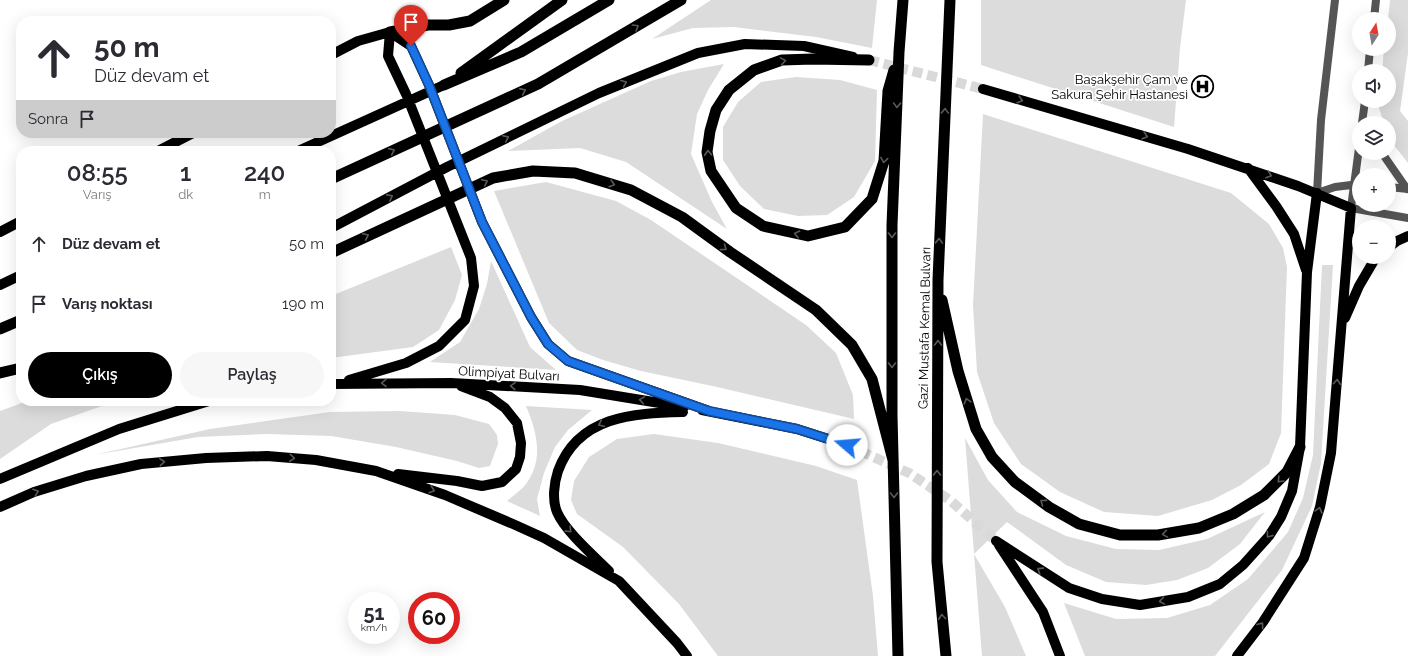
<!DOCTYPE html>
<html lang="tr">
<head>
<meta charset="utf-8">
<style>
	:root { --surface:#fff; --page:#f7f7f7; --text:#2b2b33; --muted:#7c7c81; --accent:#000 }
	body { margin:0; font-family:Raleway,sans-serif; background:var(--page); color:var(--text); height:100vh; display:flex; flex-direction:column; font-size:15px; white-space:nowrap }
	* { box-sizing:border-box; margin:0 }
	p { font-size:13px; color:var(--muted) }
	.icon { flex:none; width:22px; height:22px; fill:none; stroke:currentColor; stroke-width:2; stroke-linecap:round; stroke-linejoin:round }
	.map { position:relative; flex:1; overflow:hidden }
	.sheet { position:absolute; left:16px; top:146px; width:320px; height:260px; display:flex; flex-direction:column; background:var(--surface); border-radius:16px; box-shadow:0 4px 16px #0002 }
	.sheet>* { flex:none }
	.top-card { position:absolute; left:16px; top:16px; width:320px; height:122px; border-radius:16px; box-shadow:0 4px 16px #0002; background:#fff; color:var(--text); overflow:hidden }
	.needle { width:26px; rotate:11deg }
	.tools { position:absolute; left:1352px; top:12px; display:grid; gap:8px }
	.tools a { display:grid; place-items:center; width:44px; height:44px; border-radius:50%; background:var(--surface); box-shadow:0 4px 16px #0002; font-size:20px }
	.speed { position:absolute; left:348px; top:592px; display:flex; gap:8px; font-size:20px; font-weight:700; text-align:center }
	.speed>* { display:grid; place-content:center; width:52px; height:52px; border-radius:50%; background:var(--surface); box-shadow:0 4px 16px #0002; line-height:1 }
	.speed small { font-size:10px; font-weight:400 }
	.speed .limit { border:6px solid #d22; background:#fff; color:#111 }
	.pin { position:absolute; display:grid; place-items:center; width:34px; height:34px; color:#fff; margin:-41px -17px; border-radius:50% 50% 50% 0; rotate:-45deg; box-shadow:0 0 4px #0007 }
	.pin .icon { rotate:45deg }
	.me { position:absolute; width:44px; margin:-22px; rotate:288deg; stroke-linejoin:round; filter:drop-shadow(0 0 3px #0008) }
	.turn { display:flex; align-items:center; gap:14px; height:84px; padding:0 12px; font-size:18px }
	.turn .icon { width:52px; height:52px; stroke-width:2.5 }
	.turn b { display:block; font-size:28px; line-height:34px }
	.then { display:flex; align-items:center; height:38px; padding:0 12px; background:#0003; gap:8px; font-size:15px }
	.eta { display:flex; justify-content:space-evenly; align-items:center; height:68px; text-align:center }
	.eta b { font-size:24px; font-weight:600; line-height:28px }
	.primary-button { display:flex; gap:8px; margin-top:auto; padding:8px 12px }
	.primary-button a { flex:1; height:46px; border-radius:24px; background:var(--accent); color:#fff; font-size:16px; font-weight:600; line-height:46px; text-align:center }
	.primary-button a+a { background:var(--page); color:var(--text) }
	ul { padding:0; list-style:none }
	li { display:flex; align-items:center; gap:12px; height:60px; padding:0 12px }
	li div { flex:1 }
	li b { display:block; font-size:15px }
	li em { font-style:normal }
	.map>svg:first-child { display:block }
	.green { fill:#dcdcdc }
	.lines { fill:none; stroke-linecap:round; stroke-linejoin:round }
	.primary-tunnel { stroke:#d9d9d9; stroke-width:10; stroke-dasharray:10 5; stroke-linecap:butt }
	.tertiary { stroke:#555; stroke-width:8 }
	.primary { stroke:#000; stroke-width:10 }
	.trunk { stroke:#000; stroke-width:11 }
	.oneway { stroke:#595959 }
	.route-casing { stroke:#114b97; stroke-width:10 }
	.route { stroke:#1a73e8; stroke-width:7 }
	.labels { text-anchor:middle; stroke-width:3.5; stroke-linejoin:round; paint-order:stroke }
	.poi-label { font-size:13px; fill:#000; stroke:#fff; text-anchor:end }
	.street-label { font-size:13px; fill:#000; stroke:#fff }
</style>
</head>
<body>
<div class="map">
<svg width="1408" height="656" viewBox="0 0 1408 656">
	<rect width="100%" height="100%" fill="#fff"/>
	<path class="green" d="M711,0H877L872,48L816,37L734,27L693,28L652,39Z
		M981,0H1186L1180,48L1174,127L981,65Z
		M1390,0H1408V53L1400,111L1408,121V163L1389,139V123H1384L1378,105V101H1389V71H1382L1384,49H1389V19H1388Z
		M724,64L708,90L697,114L691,154L712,202L727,229L626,162L580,148L508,151L562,121L651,81L681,72Z
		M796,77L840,80L877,90L875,161L854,197L827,215L798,216L764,209L740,186L723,160V127L738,102L761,82Z
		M983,114L1231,193L1269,224L1283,248L1287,267L1281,433L1269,464L1241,485L1212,500L1158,516L1104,512L1060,492L1021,464L994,423L977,372L973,305Z
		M546,182L616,201L651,220L806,325L836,353L853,395L854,419L717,387L641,371L603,360L577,350L549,323L494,191Z
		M451,247L462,275L455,300L439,330L413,347L331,358V296Z
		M491,261L530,347L556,370L430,362L460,342L479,309L487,284Z
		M1322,265H1333L1321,463L1312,506L1282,570L1215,656H1085L1064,603L1116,619L1167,618L1210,605L1248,579L1288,532L1303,498L1313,455Z
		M27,401H116L51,424L0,459V411Z
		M526,406L592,410L568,430L555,447L544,473L537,499L540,516L507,501C514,495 523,489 528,481C544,457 536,430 526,406Z
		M400,411L455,415L489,424L497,435L498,444L490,466L479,468L457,461L396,447L331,436L266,434L198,437L94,455L210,429L330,412Z
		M654,434L718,443L816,466L857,480L873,596L878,656H718L679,604L623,547L577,514L571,500L574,481L589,457L617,439Z
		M965,438L988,480L1017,512L1066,536L1116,549L1159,550L1207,539L1265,512L1240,544L1208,568L1177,580L1146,585L1106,582L1066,565L1007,522L974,554L1005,607L1026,656H982Z"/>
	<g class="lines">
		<path class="primary-tunnel" d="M869,60L983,89
			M847,445L909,473L951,501L996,541"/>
		<path class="tertiary" d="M1335,0L1321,120L1317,193L1335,187L1359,184
			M1374,19L1376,0
			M1368,71L1370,49
			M1362,123L1365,101
			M1359,148L1351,208L1408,218
			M1382,153L1407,189
			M1389,187L1408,189"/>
		<path class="primary" d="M331,55L358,41L390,32L411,46L429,85L482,222L531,317L548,344L568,361L709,411
			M983,89L1188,149L1298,186L1351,208L1331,453L1320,507L1304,558L1263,622L1237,656
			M158,151L193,133
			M298,151L444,85
			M1248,168L1276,206L1294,234L1306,270
			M331,228L447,167L599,93L698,53L745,44L804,46L853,57
			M0,232L21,221
			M1389,247L1397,241L1408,236
			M0,285L21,275
			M1345,318L1359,286L1376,257
			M349,380L406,363L439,346L465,320L474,286L471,258L406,94L388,56L390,32
			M331,384L451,383L580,390L684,407
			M702,410L797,429L847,445
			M398,474L457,481L482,486L502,482L516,469L520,457L521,443L517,423L505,408L490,397L461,386
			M0,479L119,429L209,401
			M0,507L34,492L86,476L141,464L206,458L267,456L316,460L376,471L445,495L513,524L544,538L619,581L677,643L687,656
			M996,541L1069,588L1102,599L1140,605L1188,597L1220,584L1243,565L1269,536L1281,517L1292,491L1300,447L1307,272L1317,193
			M999,545L1043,612L1060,656
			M609,571C594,556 565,531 557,512C552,500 554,483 558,471C578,416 633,413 683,412"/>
		<path class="trunk" d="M390,32L428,25H449L470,21L504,0
			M869,60L813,59L782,60L754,70L729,90L716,110L710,131L707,152L711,171L736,208L763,226L808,236L845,227L872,199L884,161L888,91L894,70
			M461,73L562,0
			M444,85L521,52L609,0
			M331,179L538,84L681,0
			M331,253L493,178L533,171L575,173L631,190L682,217L730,252L816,310L852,345L872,379L893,460
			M942,300L958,371L976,429L992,457L1015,482L1049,507L1079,524L1120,535H1158L1199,528L1233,514L1264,495L1287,472L1300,447
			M0,329L21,320
			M0,373L21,368
			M898,656L892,416V225L899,52L903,0
			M946,656L937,562L938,280L950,0"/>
	</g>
	<defs><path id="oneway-chevron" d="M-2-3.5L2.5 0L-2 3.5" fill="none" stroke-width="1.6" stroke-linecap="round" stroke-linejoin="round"/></defs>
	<g class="oneway">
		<use href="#oneway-chevron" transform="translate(636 27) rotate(-31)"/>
		<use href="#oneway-chevron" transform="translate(783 61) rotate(-10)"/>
		<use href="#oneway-chevron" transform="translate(624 83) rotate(-22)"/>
		<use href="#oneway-chevron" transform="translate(523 91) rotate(-24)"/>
		<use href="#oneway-chevron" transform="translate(1020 100) rotate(16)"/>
		<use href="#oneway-chevron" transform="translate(897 105) rotate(92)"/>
		<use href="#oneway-chevron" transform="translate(945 111) rotate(-88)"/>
		<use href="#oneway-chevron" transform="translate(1145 136) rotate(16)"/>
		<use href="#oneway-chevron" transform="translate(506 138) rotate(-26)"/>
		<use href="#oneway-chevron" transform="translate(392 151) rotate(-24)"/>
		<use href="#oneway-chevron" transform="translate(708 153) rotate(-93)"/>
		<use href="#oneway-chevron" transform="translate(884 160) rotate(99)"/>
		<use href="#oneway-chevron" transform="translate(1269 175) rotate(19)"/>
		<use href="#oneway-chevron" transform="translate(485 182) rotate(-25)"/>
		<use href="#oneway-chevron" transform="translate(612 184) rotate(16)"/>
		<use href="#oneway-chevron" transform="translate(390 197) rotate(-28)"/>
		<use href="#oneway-chevron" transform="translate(797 234) rotate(-168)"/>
		<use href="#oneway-chevron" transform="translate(892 235) rotate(90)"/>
		<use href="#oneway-chevron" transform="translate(366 236) rotate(-25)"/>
		<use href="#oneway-chevron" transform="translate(939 241) rotate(-88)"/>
		<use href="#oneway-chevron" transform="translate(724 248) rotate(36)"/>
		<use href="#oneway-chevron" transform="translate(938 343) rotate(-90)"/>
		<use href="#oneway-chevron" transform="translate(892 365) rotate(90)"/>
		<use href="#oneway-chevron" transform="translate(1337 382) rotate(-85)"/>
		<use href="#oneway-chevron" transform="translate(384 383) rotate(179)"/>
		<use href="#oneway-chevron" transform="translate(513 386) rotate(-177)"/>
		<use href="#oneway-chevron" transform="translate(642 400) rotate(-171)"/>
		<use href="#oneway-chevron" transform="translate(967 401) rotate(-107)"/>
		<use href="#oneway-chevron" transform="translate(601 424) rotate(155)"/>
		<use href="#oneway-chevron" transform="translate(292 458) rotate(5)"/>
		<use href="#oneway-chevron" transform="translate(162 462) rotate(-5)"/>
		<use href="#oneway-chevron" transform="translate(937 473) rotate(-90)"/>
		<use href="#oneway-chevron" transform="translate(1280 480) rotate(134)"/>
		<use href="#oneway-chevron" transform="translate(432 490) rotate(19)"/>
		<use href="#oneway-chevron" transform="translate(36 492) rotate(-19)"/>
		<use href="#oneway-chevron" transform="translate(894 495) rotate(89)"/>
		<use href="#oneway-chevron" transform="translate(1043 502) rotate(-144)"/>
		<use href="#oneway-chevron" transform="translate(1319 510) rotate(-74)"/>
		<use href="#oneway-chevron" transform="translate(569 530) rotate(46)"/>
		<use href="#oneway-chevron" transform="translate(1165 534) rotate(171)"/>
		<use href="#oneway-chevron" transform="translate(1269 535) rotate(126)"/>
		<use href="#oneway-chevron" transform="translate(1040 570) rotate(-147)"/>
		<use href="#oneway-chevron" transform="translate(1162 601) rotate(170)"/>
		<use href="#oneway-chevron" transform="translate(942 617) rotate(-95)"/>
		<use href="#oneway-chevron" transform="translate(1261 625) rotate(-54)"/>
	</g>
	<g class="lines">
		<defs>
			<path id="route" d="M411,46L429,85L482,222L531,317L548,344L568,361L709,411L797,429L847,445"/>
		</defs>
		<use href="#route" class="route-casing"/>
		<use href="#route" class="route"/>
	</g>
	<defs>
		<symbol id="hospital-ring" viewBox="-11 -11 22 22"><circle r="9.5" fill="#fff" stroke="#000" stroke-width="1.5"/><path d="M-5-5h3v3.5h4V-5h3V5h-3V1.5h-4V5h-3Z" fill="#000"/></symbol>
	</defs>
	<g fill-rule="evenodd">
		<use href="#hospital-ring" x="1190" y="74" width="25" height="25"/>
	</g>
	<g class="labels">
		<g class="poi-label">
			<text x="1188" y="84">Başakşehir Çam ve<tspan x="1188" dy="15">Sakura Şehir Hastanesi</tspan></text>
		</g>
		<g class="street-label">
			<text transform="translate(924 328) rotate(-89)" y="5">Gazi Mustafa Kemal Bulvarı</text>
			<text transform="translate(509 373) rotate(3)" y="5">Olimpiyat Bulvarı</text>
		</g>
	</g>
</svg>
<div class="tools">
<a><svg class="needle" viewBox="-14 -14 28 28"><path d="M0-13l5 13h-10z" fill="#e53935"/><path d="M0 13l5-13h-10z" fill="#7c7c81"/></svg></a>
<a><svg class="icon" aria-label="sound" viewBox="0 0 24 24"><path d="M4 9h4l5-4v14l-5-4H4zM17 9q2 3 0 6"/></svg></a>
<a><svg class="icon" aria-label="layers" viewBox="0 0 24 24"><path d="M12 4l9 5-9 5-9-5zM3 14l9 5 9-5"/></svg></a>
<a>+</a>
<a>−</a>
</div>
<div class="speed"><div>51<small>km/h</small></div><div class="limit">60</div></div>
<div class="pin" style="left:411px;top:46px;background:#d93025"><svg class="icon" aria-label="arrive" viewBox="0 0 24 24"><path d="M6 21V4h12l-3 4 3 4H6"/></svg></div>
<svg class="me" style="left:847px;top:445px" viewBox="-20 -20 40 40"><circle r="19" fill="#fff"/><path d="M0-13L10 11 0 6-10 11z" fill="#1a73e8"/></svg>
<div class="top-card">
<div class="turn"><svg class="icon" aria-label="ahead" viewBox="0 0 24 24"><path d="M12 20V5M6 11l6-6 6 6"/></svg><div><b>50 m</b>Düz devam et</div></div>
<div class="then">Sonra<svg class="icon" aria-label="arrive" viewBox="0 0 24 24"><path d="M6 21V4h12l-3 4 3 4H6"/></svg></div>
</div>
<section class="sheet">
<div class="eta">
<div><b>08:55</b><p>Varış</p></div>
<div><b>1</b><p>dk</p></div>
<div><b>240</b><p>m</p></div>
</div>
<ul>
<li><svg class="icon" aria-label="ahead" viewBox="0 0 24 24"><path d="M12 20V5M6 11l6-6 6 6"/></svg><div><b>Düz devam et</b></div><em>50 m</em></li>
<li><svg class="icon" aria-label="arrive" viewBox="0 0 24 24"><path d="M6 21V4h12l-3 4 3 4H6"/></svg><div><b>Varış noktası</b></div><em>190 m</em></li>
</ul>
<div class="primary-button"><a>Çıkış</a><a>Paylaş</a></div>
</section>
</div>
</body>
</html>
